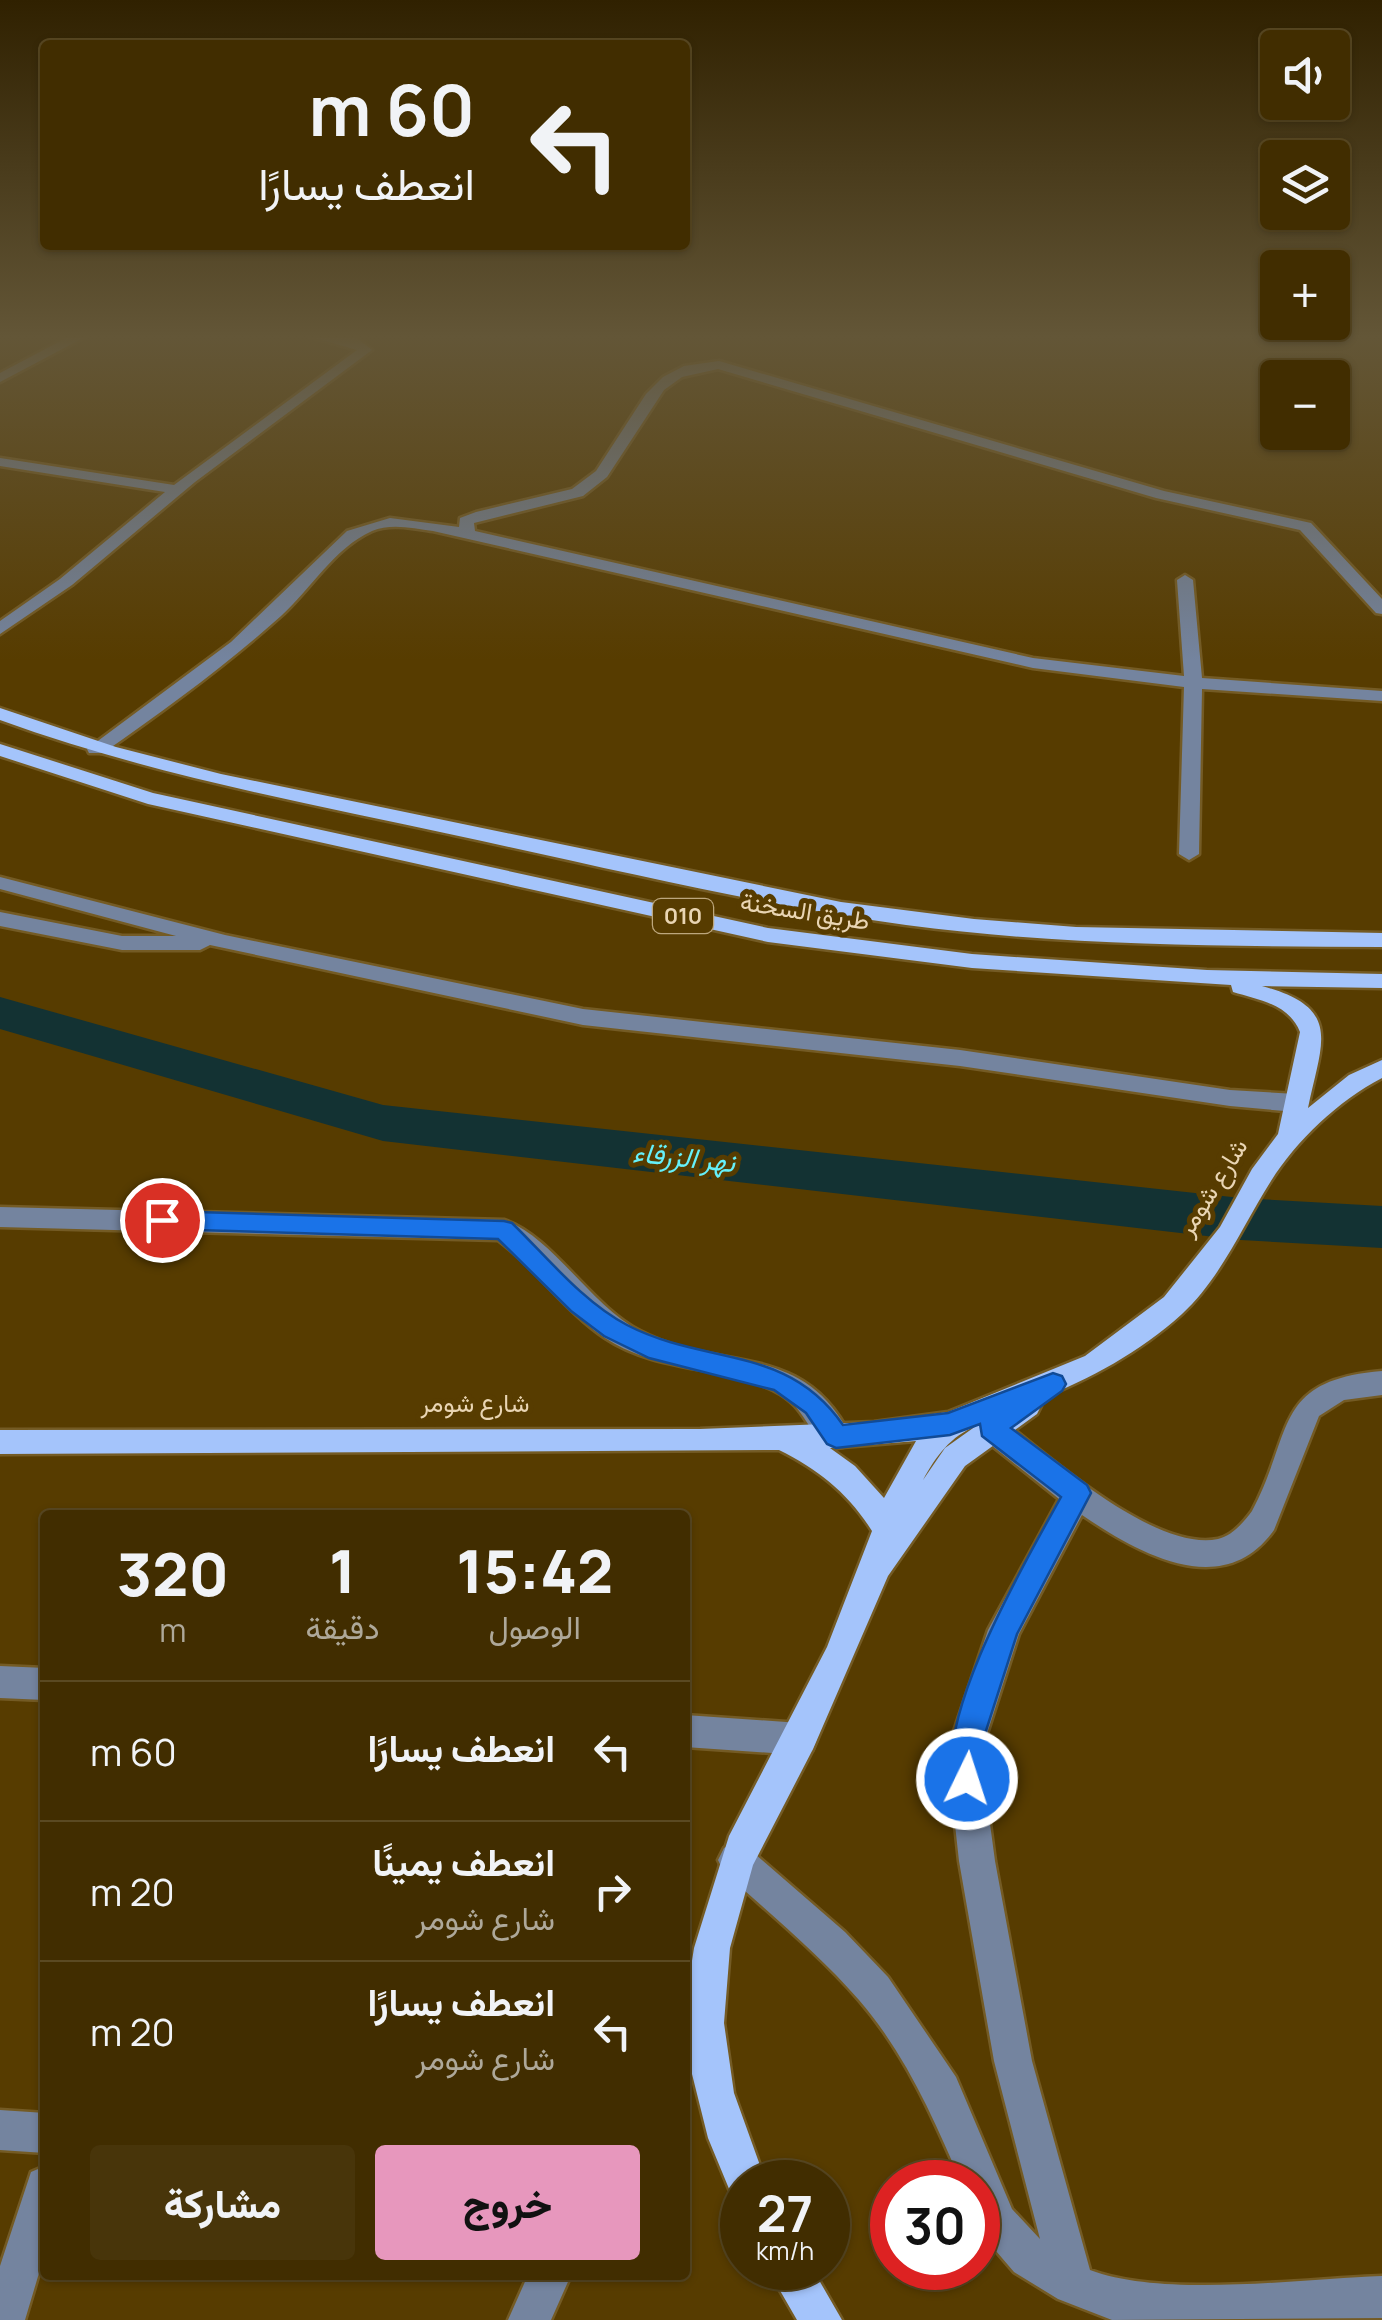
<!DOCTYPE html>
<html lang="ar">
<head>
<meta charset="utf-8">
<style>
	:root { --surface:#412d00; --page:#48350a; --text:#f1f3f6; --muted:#aea899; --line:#5a4922; --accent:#e797bd }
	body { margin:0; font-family:Manrope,Vazirmatn,sans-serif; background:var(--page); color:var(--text); direction:rtl; height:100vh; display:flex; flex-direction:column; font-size:38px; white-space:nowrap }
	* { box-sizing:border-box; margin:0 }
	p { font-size:32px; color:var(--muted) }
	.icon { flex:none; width:55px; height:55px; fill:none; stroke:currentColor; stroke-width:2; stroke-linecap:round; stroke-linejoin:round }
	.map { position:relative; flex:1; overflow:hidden; direction:ltr }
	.details { position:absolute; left:40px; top:1510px; width:650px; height:770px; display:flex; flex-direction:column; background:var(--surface); border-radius:10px; box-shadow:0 2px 8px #0004,0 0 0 2px var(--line); direction:rtl }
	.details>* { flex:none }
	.top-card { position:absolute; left:40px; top:40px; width:650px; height:210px; border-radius:10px; box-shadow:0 2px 8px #0004,0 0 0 2px var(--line); direction:rtl; background:#412d00; color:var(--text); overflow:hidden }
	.tools { position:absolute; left:1260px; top:30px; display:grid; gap:20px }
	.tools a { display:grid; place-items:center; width:90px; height:90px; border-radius:10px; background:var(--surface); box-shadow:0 2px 8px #0004,0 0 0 2px var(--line); font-size:50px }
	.speed { position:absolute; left:720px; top:2160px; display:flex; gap:20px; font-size:50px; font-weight:700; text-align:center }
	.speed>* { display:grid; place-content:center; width:130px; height:130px; border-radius:50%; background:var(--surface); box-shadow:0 2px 8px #0004,0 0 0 2px var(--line); line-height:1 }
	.speed small { font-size:25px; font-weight:400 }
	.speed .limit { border:15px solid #d22; background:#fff; color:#111 }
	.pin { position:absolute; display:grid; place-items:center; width:85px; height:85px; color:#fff; margin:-42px; border:5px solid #fff; border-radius:50%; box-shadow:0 2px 10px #0007 }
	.me { position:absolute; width:110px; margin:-55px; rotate:4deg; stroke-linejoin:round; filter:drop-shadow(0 0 8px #0008) }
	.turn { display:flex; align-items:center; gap:35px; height:210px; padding:0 50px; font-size:45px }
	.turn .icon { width:130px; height:130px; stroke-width:2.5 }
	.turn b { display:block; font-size:70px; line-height:85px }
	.eta { display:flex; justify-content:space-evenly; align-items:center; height:170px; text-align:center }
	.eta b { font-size:60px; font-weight:800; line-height:70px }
	.cta { display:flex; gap:20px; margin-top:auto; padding:20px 50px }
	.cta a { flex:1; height:115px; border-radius:10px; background:var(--accent); color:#111; font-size:40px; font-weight:800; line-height:115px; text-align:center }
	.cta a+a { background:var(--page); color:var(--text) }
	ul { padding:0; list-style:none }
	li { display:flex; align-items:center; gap:30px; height:140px; padding:0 50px; border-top:2px solid var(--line) }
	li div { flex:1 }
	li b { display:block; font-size:38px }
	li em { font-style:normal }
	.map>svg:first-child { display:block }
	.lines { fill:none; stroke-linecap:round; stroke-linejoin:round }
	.river { fill:#133233; fill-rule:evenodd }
	.minor-casing { stroke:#745b24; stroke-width:5 }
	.major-casing { stroke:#745b24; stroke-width:5 }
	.minor { fill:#74849f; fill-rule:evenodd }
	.major { fill:#a4c4fb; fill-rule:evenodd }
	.route { fill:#1a73e8; stroke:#114b97; stroke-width:2.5 }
	.labels { text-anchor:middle; stroke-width:10; stroke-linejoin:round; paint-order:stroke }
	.shield { fill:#573c00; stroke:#bda77d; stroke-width:2.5 }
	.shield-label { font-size:22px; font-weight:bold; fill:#e9d5b3 }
	.street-label { font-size:25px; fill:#e9d5b3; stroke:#573c00 }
	.water-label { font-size:28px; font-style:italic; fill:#65f1fa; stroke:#573c00 }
</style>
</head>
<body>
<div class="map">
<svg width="1382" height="2320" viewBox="0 0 1382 2320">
	<rect width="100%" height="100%" fill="#573c00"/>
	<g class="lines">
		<path class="river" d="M0,997L383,1105L1241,1198L1382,1206V1248L1241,1240L383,1141L0,1029Z"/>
		<defs>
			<path id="minor" d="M70,336H87L0,382V373Z
				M308,336L358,339L372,350L195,482L72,585L0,634V621L60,579L165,492L0,466V458L174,485L357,350Z
				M719,361L1164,491L1311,523L1382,599V614L1376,613L1300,530L1156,498L718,369L682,377L664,390L607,477L583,496L474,523L475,531L1033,658L1184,676L1177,580L1185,575L1193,580L1202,678L1382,691V701L1202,689L1199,854L1189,860L1179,854L1184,687L1033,668L433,531C413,528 390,523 372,531C334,548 311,589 281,616C225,666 165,710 103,753H89L87,749L231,642L347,531L390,518L459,527L460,518L476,512L572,489L596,471L646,394L663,377L684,366Z
				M0,877L225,935L583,1009L960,1050L1230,1090L1296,1094L1308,1103L1296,1112L1230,1106L960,1066L583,1025L210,945L200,950H122L0,926V912L122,936H176L0,889Z
				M0,1207L504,1220C551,1235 591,1306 640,1331C719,1373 803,1339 851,1437L846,1446C839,1448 832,1450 825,1445C804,1426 805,1406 773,1390C720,1365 656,1372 605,1338C565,1311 537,1269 498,1240L0,1227Z
				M1382,1371V1395L1344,1400L1319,1416L1274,1530C1223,1602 1138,1553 1082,1515L1019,1634L985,1740L984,1779L995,1861L1032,2061L1090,2270C1164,2298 1300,2279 1382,2276V2318L1112,2320L1058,2299L1014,2272L984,2237L978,2223V2182H961C934,2119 905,2053 859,2000C818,1953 770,1914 724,1872L718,1860L724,1848L736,1842L748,1848L845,1932L888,1977L956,2077L1012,2209L1040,2239L994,2061L959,1861L950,1779L951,1740L988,1630L1059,1499L981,1437L977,1428L981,1419L991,1416L1001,1419C1049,1457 1155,1552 1218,1539C1232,1536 1244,1522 1252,1511C1294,1433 1272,1380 1382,1371Z
				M0,1666L45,1668V1700L0,1698Z
				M685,1715L800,1723L812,1727L817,1739L812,1751L800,1755L685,1747Z
				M0,2110L45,2113V2153L0,2150Z
				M45,2166V2253L25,2320H0V2266L31,2172Z
				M528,2275H571L551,2320H508Z"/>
			<path id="major" d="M0,708L116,747L221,774L841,902L974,919L1076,927L1382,933V947C1223,946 1064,946 906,925C754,904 604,867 454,835C301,802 148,774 0,720Z
				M0,744L153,793L768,928L972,954L1207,970L1382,974V988L1262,986C1344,1008 1321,1043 1308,1108L1349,1075L1382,1060V1078C1338,1101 1297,1140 1271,1181C1243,1225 1221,1278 1182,1314C1139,1353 1091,1378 1038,1400L1041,1406L1037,1414L965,1466L888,1576L813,1749L753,1865L730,1948L724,2023L734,2093L766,2182H742V2201L732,2196L708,2138L691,2070L686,1999L694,1948L729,1836L827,1647L872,1531C848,1493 819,1470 779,1450L0,1454V1430L700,1429L874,1422L948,1412L1085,1356L1164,1297L1220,1227L1252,1169L1278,1134L1300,1032C1289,1004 1259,1000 1233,992L1231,985L972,968L768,942L148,804L0,756ZM976,1426L945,1448L923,1480C936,1456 951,1436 976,1426ZM916,1441L884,1498L855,1466L830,1448Z
				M767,2268H812L842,2320H797Z"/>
		</defs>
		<use href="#minor" class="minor-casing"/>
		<use href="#major" class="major-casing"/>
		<use href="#minor" class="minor"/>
		<use href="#major" class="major"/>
	</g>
	<linearGradient id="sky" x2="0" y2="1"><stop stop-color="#302100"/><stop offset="0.51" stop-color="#635637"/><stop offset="1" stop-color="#635637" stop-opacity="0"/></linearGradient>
	<rect width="1382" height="661" fill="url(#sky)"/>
	<path class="route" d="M162,1211L504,1221L512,1223C547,1257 583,1302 627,1325C706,1366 787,1344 843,1425L948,1413L1053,1373L1062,1376L1066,1384L1062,1391L1011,1428L1087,1485L1091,1493L1017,1634L983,1740V1779L978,1790L967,1795L956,1790C929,1724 1028,1557 1061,1497L982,1436L980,1424L950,1435L836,1448L827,1444L806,1413L774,1390L649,1358L604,1336L571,1311L498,1239L162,1229L150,1220Z"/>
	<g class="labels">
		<rect class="shield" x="653" y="899" width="60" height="34" rx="8"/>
		<g class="shield-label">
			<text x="683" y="924">010</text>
		</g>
		<g class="street-label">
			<text transform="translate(805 911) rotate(9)" y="9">طريق السخنة</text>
			<text transform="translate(1212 1187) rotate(-58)" y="9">شارع شومر</text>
			<text x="475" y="1412">شارع شومر</text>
		</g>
		<g class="water-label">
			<text transform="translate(684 1157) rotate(6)" y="10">نهر الزرقاء</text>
		</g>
	</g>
</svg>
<div class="tools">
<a><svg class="icon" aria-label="sound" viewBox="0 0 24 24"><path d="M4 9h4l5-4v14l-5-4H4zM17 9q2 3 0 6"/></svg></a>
<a><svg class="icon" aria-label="layers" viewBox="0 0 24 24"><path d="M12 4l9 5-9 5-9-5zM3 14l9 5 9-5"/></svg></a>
<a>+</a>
<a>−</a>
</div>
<div class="speed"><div>27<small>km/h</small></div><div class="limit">30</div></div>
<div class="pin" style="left:162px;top:1220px;background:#d93025"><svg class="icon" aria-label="arrive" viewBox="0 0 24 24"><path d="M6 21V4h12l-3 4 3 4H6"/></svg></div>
<svg class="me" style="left:967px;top:1779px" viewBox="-20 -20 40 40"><circle r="17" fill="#1a73e8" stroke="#fff" stroke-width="3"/><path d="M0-11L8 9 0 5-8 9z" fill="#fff"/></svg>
<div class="top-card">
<div class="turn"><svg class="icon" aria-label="left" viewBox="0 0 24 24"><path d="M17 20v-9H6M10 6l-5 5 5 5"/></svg><div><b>60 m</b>انعطف يسارًا</div></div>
</div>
<section class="details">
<div class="eta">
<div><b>15:42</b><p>الوصول</p></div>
<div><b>1</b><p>دقيقة</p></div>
<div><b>320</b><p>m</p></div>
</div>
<ul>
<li><svg class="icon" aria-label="left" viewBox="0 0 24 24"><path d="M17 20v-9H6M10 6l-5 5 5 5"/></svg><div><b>انعطف يسارًا</b></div><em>60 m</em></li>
<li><svg class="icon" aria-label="right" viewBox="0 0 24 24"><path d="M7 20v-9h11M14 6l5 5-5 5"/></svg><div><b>انعطف يمينًا</b><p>شارع شومر</p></div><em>20 m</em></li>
<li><svg class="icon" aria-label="left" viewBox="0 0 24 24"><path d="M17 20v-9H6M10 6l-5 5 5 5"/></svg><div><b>انعطف يسارًا</b><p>شارع شومر</p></div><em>20 m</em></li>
</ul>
<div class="cta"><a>خروج</a><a>مشاركة</a></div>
</section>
</div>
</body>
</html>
